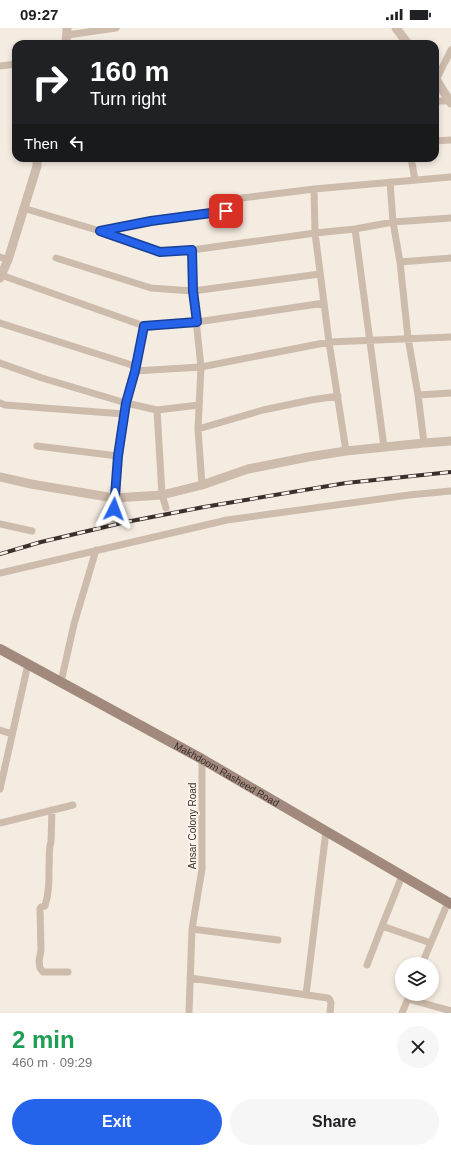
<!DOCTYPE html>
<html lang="en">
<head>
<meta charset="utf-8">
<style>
	:root { --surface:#fff; --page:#f6f6f6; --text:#202124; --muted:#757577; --accent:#2563eb }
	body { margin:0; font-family:Helvetica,sans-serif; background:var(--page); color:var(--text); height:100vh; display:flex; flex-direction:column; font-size:15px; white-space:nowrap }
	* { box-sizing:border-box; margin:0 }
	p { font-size:13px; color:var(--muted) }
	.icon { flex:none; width:22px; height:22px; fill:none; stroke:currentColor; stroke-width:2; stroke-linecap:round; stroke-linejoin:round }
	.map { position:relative; height:985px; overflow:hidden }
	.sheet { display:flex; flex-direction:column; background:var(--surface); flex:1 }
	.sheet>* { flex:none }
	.banner { position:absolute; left:12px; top:12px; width:427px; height:122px; border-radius:12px; box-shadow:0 2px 6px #0003; background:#202124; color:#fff; overflow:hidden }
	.tools { position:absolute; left:395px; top:929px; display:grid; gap:8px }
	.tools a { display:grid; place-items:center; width:44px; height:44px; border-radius:50%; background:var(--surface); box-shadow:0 2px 6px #0003; font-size:20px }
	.pin { position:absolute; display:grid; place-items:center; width:34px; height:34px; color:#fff; margin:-17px; border-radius:8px; box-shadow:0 2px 6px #0006 }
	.me { position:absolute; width:44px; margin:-22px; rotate:3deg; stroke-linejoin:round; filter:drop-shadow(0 0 3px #0008) }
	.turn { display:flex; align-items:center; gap:14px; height:84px; padding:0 12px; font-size:18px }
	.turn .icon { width:52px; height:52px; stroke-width:2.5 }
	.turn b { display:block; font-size:28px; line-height:34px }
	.then { display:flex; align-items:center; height:38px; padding:0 12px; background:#0003; gap:8px; font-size:15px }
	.round { display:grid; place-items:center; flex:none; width:42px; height:42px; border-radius:21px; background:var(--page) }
	.head { display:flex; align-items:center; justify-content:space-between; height:68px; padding:0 12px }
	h1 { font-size:24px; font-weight:800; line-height:30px; color:#1e9e55 }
	.button { display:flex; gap:8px; margin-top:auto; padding:8px 12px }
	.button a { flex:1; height:46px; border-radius:24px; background:var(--accent); color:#fff; font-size:16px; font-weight:800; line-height:46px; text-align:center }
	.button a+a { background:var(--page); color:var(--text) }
	.status { display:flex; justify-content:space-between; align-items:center; height:28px; padding:0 20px; background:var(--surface); direction:ltr }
	.status svg { height:11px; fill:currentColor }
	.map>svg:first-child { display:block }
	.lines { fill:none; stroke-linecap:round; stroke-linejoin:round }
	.minor { stroke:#cdbbac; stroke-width:7 }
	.tertiary { stroke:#cdbbac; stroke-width:9 }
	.secondary { stroke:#a18a7d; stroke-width:10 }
	.rail-casing { stroke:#3b302b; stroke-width:4 }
	.rail { stroke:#fbf5ee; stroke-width:2.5; stroke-dasharray:8; stroke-linecap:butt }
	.route-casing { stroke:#184099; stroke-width:10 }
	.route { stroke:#2563eb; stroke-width:7 }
	.labels { text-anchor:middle; stroke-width:3.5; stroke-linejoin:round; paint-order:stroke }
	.street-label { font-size:10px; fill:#3b302b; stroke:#fbf5ee }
</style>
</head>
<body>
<div class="status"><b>09:27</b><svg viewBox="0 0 49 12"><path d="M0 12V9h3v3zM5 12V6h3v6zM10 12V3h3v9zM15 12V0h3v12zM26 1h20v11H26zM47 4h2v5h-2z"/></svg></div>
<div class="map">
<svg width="451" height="985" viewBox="0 0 451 985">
	<rect width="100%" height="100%" fill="#f4ebe1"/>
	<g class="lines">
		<path class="minor" d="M67,7L116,0
			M0,38L16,36
			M436,52L451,22
			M435,73H450
			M435,113L451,112
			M411,130L415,152
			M390,154L393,194L400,234L408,310L418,367L424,415
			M314,161L315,205L329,314L346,423
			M23,180L100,203L160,224L192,222L315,205L355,201L393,194L451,190
			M355,201L384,419
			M100,203L151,193L226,183L234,171L314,161L451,149
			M192,222L193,263L201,339L198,401L202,457
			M0,229L8,232
			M56,230L151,260L193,263L320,246
			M400,234L451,230
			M1,247L144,298L197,294L324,275
			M0,295L135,338
			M0,335L42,350L126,375L157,382L199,377
			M135,343L201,339L329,314L451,309
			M418,367L451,365
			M0,375L5,377L124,386
			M157,382L162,467L166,480
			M198,401L263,382L311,372L338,368
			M37,418L118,428
			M114,491L118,428L126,375L135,343L144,298
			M0,496L32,503
			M0,545L227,492L409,467L451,463
			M61,654L74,596L96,522
			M0,702L12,706
			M0,761L28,636
			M52,782L51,814C48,822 50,831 49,839C49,853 49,865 45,878L41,879L40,881L41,922L39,933L40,940L43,944H68
			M0,795L73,777
			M382,898L431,915
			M192,901L278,912
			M422,936L448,874
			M367,937L382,898L402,848
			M190,950L328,970L330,972L331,975L330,985
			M306,967L326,803
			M408,971L451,983
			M189,985L192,901L202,841V731
			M402,985L410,966"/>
		<path class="tertiary" d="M396,0L408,16
			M66,16L67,0
			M435,50L451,75
			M0,250L8,232L37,138V130
			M0,449L31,456L114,470L162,467L202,457L248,441L308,429L346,423L424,415L451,413"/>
		<path class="secondary" id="s1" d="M0,621L202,731L451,876"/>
		<defs>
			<path id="rail" d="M0,526L41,514L126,494L204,479L346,455L451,444"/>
		</defs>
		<use href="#rail" class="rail-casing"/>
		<use href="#rail" class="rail"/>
	</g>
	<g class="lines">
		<defs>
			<path id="route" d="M114,481L118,428L126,375L135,343L144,298L197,294L193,263L192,222L160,224L100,203L151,193L226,183"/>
		</defs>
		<use href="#route" class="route-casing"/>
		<use href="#route" class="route"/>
	</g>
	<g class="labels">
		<g class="street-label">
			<text dy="4" stroke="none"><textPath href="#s1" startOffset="259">Makhdoom Rasheed Road</textPath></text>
			<text transform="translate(192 798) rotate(-90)" y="4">Ansar Colony Road</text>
		</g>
	</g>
</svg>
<div class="tools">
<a><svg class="icon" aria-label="layers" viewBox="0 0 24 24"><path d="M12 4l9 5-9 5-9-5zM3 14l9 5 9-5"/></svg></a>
</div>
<div class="pin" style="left:226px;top:183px;background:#d93025"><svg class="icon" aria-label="arrive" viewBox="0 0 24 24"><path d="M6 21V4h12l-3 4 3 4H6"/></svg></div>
<svg class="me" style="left:114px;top:481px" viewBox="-20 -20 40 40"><path d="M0-17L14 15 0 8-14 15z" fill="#2563eb" stroke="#fff" stroke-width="4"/></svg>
<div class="banner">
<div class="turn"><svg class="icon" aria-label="right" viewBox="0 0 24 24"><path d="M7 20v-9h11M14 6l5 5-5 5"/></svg><div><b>160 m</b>Turn right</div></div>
<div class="then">Then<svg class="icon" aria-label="left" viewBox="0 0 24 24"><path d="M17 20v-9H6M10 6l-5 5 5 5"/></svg></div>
</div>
</div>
<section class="sheet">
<div class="head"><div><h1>2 min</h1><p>460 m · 09:29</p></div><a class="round"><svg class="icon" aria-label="close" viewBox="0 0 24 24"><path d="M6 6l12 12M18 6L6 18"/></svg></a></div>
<div class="button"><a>Exit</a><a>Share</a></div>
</section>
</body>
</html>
